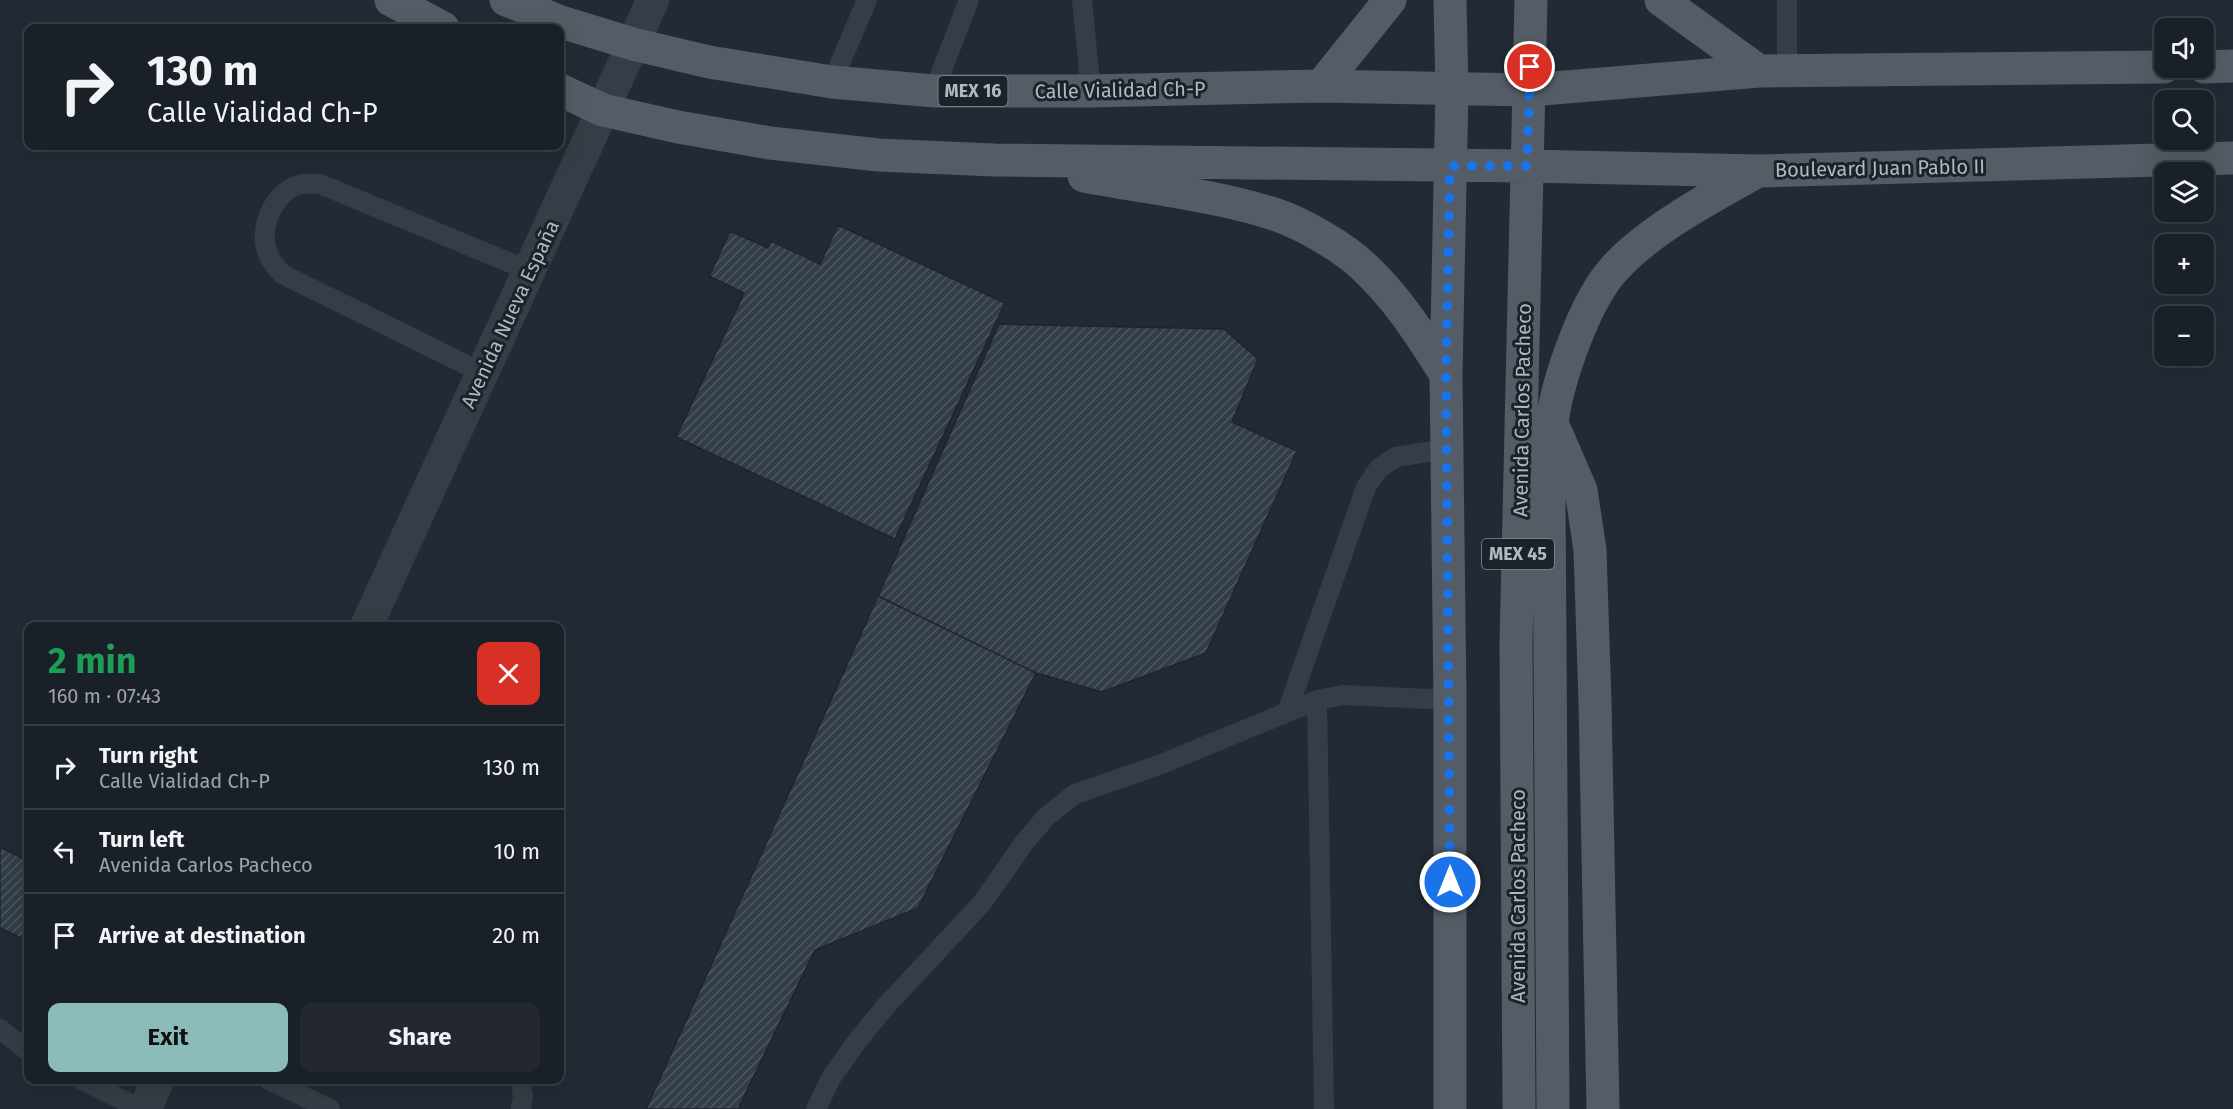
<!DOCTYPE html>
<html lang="en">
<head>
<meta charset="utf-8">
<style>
	:root { --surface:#1a2028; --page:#232830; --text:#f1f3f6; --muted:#9fa3a8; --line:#383e45; --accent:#8bbbb9 }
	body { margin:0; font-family:"Fira Sans",sans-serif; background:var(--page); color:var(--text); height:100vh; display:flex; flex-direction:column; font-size:22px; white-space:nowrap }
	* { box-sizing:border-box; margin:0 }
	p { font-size:20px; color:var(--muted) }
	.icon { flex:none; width:33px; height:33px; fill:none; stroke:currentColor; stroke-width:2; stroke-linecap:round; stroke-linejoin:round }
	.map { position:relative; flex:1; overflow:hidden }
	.drawer { position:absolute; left:24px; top:622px; width:540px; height:462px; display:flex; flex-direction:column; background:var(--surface); border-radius:12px; box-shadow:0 6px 24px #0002,0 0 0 2px var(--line) }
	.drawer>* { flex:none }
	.top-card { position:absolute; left:24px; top:24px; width:540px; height:126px; border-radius:12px; box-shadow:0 6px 24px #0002,0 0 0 2px var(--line); background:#1a2028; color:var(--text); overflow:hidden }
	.tools { position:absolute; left:2154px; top:18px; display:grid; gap:12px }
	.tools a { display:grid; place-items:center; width:60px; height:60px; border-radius:12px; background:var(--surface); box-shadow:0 6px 24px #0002,0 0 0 2px var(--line); font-size:30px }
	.pin { position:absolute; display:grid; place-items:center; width:51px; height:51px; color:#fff; margin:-26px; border:3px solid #fff; border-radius:50%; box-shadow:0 2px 6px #0007 }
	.me { position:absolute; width:66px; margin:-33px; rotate:0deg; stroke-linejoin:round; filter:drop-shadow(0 0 4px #0008) }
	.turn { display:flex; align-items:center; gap:21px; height:126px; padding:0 24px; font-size:27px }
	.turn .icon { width:78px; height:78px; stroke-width:2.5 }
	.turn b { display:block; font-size:42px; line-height:51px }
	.round { display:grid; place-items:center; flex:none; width:63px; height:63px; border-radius:12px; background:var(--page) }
	.summary { display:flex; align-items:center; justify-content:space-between; height:102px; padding:0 24px }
	h1 { font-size:36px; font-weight:700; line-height:45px; color:#1e9e55 }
	.button { display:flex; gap:12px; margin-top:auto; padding:12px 24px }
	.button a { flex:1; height:69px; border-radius:12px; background:var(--accent); color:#111; font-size:24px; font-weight:700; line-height:69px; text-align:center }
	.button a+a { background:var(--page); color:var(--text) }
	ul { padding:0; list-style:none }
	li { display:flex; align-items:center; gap:18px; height:84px; padding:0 24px; border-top:2px solid var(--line) }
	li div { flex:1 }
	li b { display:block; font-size:22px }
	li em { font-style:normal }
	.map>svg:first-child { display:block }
	.building { fill:url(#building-hatch); stroke:#1d242c; stroke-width:1.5 }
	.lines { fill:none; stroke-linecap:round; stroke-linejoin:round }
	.service { stroke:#363d46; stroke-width:20 }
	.minor { stroke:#363d46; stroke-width:33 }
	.primary { stroke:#545c66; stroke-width:33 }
	.route { stroke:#1a73e8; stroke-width:10; stroke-dasharray:0 18 }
	.labels { text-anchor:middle; stroke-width:6; stroke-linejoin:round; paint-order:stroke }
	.shield { fill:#1b222a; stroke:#838b94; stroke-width:1.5 }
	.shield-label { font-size:18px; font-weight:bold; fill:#b0b8c2 }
	.street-label { font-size:20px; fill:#b0b8c2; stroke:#1b222a }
</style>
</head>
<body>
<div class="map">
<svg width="2233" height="1109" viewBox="0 0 2233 1109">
	<defs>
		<pattern id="building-hatch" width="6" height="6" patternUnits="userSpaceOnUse" patternTransform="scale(1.5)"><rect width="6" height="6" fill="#323d49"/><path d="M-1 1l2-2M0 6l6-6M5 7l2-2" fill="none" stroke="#4d5762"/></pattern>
	</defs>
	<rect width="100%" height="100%" fill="#222b35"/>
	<path class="building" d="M838,225L1005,303L895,539L676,437L744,293L709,276L730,231L768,248L771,241L820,264Z
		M999,324L1224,329L1258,359L1232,422L1297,451L1206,653L1102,692L1036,673L878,596Z
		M878,596L1036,673L918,908L815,950L738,1109H646Z
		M0,847L28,861V941L0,928Z
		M28,985V1012L22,999Z"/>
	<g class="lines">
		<path class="service" d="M1082,0L1091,91
			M1787,71V0
			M832,82L867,0
			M934,91L969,0
			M483,373L282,274C278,269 273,264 270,258C258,235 268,205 288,190C297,183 310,183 320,184L530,271
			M1317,700L1324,1109
			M1287,712L1366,487L1379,468L1396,457L1447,449
			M0,1029L28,1051
			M82,1080L141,1109
			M269,1080L330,1109
			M520,1080L523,1096L521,1109
			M816,1109L831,1078L858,1040L885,1007L982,903L1024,843L1046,817L1075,794L1159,765L1317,700L1343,695L1450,700"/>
		<path class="minor" d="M366,627L653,0
			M145,1109L158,1080"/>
		<path class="primary" d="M391,0L443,28
			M506,0L561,22L633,44L709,62L832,82L934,91H1091L1321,86L1530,90L1759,71L2164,67
			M1450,0L1452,90L1446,375L1450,700V1109
			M1661,0L1759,71
			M2204,67L2233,66
			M1321,86L1390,0
			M560,90L603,110L678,127L770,143L878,155L994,160L1527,166L1758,171L2233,158
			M1084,176C1148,188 1215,195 1277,215C1303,224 1343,247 1363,266C1397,297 1422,337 1446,375
			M1555,430L1581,490L1590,550L1595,702L1603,1109
			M1519,1109L1516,643L1531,0
			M1553,1109L1549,495C1550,471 1549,446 1552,422C1558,379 1585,300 1615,268C1649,230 1713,196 1758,171"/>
	</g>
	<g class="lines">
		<path class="route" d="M1450,882L1446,375L1450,166H1527L1530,67"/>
	</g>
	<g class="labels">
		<g class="shield">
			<rect x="938.5" y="76" width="69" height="30" rx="4.5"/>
			<rect x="1482" y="539" width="72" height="30" rx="4.5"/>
		</g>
		<g class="shield-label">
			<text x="973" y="97">MEX 16</text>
			<text x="1518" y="560">MEX 45</text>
		</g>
		<g class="street-label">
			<text transform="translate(1120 90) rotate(-1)" y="7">Calle Vialidad Ch-P</text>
			<text transform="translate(1880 168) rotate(-1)" y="7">Boulevard Juan Pablo II</text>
			<text transform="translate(510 314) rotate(-65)" y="7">Avenida Nueva España</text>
			<text transform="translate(1522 410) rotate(-89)" y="7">Avenida Carlos Pacheco</text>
			<text transform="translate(1518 896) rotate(-90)" y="7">Avenida Carlos Pacheco</text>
		</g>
	</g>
</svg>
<div class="tools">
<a><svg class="icon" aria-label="sound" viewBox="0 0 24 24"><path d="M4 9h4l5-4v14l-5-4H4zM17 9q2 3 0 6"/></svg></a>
<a><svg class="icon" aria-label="search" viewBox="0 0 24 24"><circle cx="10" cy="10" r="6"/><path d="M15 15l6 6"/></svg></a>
<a><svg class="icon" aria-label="layers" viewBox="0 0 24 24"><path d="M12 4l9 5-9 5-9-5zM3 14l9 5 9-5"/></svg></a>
<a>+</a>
<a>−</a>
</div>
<div class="pin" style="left:1530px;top:67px;background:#d93025"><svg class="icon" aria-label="arrive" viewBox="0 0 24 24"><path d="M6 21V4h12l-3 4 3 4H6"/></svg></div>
<svg class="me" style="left:1450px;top:882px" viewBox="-20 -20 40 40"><circle r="17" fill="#1a73e8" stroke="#fff" stroke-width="3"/><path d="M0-11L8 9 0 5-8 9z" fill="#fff"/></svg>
<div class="top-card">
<div class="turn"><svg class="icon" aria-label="right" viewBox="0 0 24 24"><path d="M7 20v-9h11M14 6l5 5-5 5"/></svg><div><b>130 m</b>Calle Vialidad Ch-P</div></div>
</div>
<section class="drawer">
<div class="summary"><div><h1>2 min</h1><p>160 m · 07:43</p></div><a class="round" style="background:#d93025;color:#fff"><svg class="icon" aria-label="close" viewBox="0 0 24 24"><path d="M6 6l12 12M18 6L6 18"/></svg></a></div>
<ul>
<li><svg class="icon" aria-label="right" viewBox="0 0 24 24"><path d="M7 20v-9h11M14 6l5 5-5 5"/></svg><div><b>Turn right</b><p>Calle Vialidad Ch-P</p></div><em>130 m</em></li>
<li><svg class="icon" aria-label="left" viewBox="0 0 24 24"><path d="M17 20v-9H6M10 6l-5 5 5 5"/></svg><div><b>Turn left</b><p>Avenida Carlos Pacheco</p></div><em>10 m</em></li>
<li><svg class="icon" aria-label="arrive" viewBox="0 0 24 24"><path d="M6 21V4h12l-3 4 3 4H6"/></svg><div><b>Arrive at destination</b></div><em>20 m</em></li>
</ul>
<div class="button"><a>Exit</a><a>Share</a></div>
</section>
</div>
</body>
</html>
